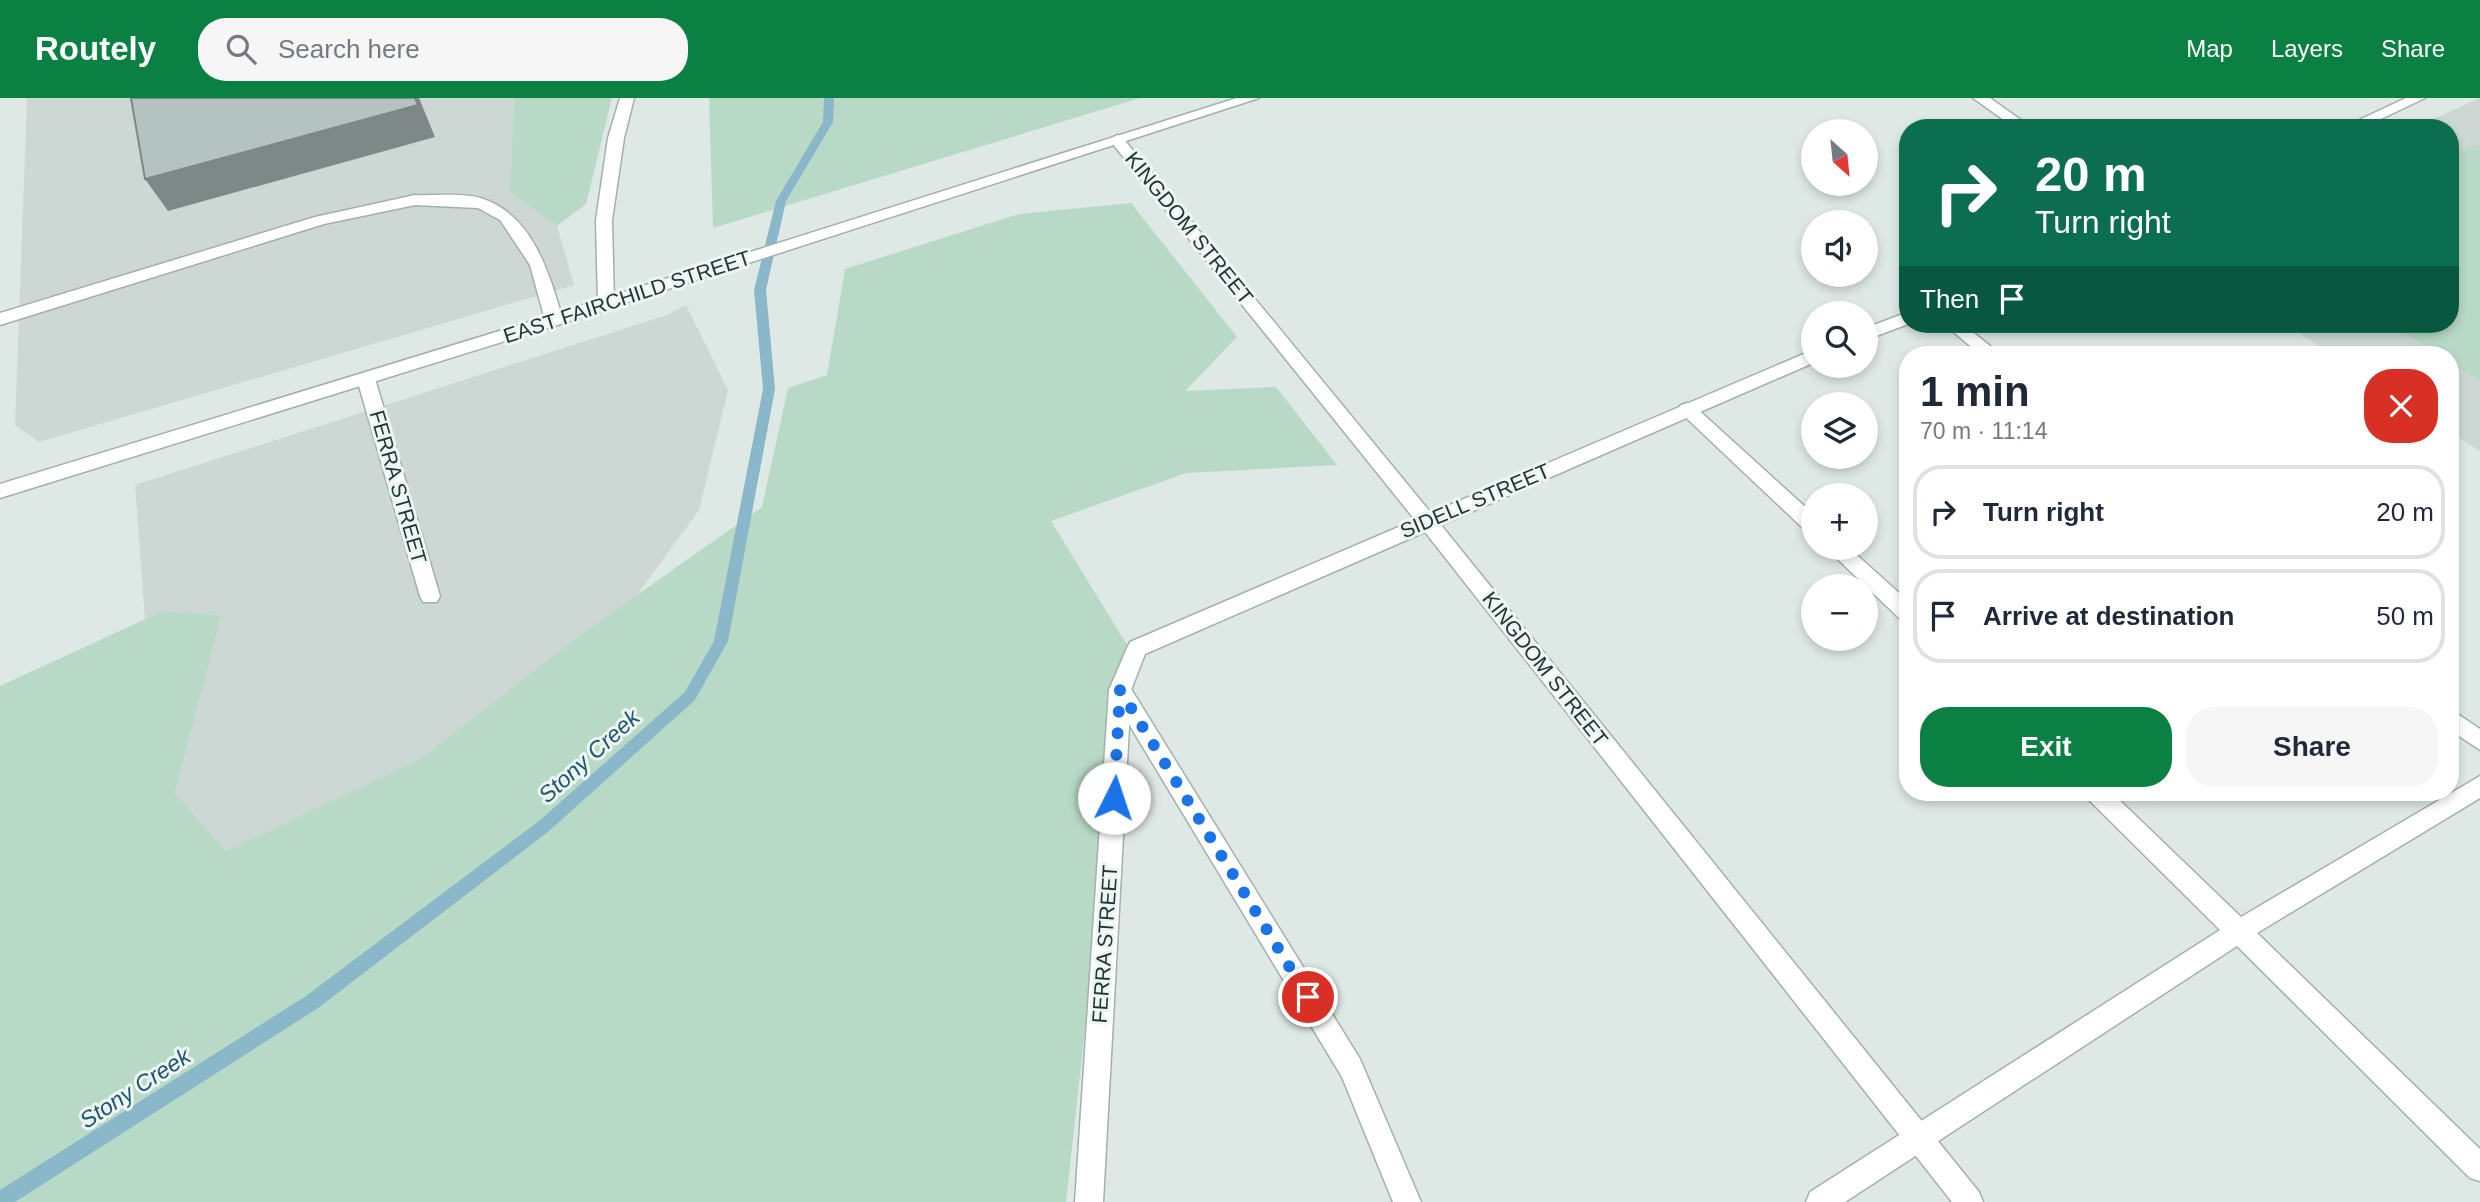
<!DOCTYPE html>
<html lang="en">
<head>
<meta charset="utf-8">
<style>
	:root { --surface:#fff; --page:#f6f6f7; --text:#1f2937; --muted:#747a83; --line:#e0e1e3; --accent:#0b8043 }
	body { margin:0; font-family:Helvetica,sans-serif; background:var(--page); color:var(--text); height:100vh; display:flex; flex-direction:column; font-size:26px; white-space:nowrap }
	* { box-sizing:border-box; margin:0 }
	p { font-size:23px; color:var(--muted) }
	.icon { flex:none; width:38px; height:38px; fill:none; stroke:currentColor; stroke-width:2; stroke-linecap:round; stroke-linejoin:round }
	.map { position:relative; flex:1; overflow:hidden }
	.drawer { position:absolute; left:1899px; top:248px; width:560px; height:455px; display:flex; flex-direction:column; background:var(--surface); border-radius:28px; box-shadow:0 4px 10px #0003 }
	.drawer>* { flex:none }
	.hud { position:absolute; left:1899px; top:21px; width:560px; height:214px; border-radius:28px; box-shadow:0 4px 10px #0003; background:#0b6e4f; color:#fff; overflow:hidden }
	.needle { width:46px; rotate:153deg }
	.fabs { position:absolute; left:1801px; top:21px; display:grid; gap:14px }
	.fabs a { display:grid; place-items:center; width:77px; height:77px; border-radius:50%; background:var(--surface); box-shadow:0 4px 10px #0003; font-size:35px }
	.pin { position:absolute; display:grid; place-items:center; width:60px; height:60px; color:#fff; margin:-30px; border:4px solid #fff; border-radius:50%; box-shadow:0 2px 7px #0007 }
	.me { position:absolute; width:77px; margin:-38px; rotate:4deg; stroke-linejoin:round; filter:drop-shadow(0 0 5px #0008) }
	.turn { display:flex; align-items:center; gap:24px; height:147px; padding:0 21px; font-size:32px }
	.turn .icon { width:91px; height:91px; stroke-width:2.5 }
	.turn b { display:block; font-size:49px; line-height:60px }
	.then { display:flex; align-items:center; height:66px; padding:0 21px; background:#0003; gap:14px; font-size:26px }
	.round { display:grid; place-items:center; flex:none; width:74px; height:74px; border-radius:28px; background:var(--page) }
	.summary { display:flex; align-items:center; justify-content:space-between; height:119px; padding:0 21px }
	h1 { font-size:42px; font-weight:700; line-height:52px }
	.action { display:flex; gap:14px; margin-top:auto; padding:14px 21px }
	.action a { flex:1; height:80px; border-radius:28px; background:var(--accent); color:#fff; font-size:28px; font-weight:700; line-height:80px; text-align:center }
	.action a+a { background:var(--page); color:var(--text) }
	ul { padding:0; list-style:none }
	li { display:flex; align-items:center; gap:21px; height:94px; margin:0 14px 10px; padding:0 7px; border:4px solid var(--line); border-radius:28px }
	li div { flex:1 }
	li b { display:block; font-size:26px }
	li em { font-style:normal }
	header { display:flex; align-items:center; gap:42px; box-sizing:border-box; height:98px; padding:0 35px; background:var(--accent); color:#fff }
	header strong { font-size:33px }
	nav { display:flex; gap:38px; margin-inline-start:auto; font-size:24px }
	.search { width:490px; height:63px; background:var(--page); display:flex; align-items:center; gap:18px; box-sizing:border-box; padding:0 24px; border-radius:28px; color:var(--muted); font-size:26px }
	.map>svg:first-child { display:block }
	.built { fill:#cdd8d5 }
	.green { fill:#b8d9c5 }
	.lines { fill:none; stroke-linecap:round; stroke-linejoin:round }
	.stream { fill:#8ab8ca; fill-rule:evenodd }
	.service-casing { stroke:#a2b0ac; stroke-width:3 }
	.minor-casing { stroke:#a2b0ac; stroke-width:3 }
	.tertiary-casing { stroke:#a2b0ac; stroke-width:3 }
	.service { fill:#fff; fill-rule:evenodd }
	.minor { fill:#fff; fill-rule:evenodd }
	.tertiary { fill:#fff; fill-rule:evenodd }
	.shaded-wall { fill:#7e8886 }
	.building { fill:#b4c3bf; stroke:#7e8886; stroke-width:2 }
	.route { stroke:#1a73e8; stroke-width:12; stroke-dasharray:0 21.6 }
	.labels { text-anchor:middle; stroke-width:6; stroke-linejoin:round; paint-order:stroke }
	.street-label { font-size:21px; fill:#213734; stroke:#eef6f3 }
	.water-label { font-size:23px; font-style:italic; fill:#20566e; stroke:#eef6f3 }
</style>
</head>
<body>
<header>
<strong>Routely</strong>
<div class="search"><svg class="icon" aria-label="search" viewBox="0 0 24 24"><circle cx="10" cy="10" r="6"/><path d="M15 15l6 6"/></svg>Search here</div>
<nav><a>Map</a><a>Layers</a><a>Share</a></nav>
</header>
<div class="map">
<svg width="2480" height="1104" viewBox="0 0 2480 1104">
	<rect width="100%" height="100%" fill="#dee9e5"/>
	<path class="built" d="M27,0H514L510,94L557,128L574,187L39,344L15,327Z
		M2480,0V353L2450,334V257H2333L2285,226H2450V30H2414Z
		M686,207L728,292L699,412L637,497L576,540L420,661L226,753L175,695L220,517L163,513L145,521L135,387L667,217Z"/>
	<path class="green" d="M514,0H612L586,106L557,128L510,94Z
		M709,0H1140L713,130Z
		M2480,46V283L2450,264V257H2440L2391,226H2450V58Z
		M1131,105L1237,239L1185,293L1276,289L1337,367L1186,375L1051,423L1127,547L1066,1104H0V588L163,513L221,517L175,695L226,753L420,661L576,540L762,409L788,290L827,277L845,171L1019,116Z"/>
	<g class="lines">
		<path class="stream" d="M824,0H834L833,24L786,103L766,192L775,291L728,543L695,602L549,733L318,910L15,1104H0V1092L306,898L539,723L685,594L714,543L763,291L754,192L776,103L823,24Z"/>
		<defs>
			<path id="service" d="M620,0H634L624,40L612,122L614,206L606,211L598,206L596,122L608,40Z
				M1973,0H1990L2032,30H2015Z
				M415,97C436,98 467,94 486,102C534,120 550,178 563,222L560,226L554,228L545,222L530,167L500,122L478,110L415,107L324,126L0,227V215L315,119Z
				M1687,305L1693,307L1813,416V435L1806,433L1681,315L1678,311L1681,307Z
				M1826,450H1849L1908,503V524L1901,522Z
				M1120,583L1128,586L1360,961L1421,1104H1393L1342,979L1112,598L1109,592L1112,586Z
				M2480,678V700L2257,835L2480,1051V1083L2470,1080L2237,848L1845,1104H1806L1810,1094L2220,832L2089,702L2086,695H2112L2241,819Z"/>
			<path id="minor" d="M2406,0H2425L2362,30H2342Z
				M1117,37L1122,39L1431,415L1813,252V265L1441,427L1979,1094L1983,1104H1952L1425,434L1145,556L1131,592L1103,1104H1075L1109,592L1127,550L1130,544L1415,422L1112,45L1109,42Z
				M1908,214V226L1866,242V230Z
				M1944,226H1963L2001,257H1981Z
				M366,275L375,281L440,498L437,504H423L420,498L357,281Z
				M2450,611L2480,631V652L2450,632Z"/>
			<path id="tertiary" d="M1237,0H1259L560,226L0,400V386L548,218Z"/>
		</defs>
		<use href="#service" class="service-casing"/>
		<use href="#minor" class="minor-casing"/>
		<use href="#tertiary" class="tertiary-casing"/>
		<use href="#service" class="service"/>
		<use href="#minor" class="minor"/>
		<use href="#tertiary" class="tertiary"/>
	</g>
	<path class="shaded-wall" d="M415,0H419L435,39L168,113L145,81Z"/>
	<path class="building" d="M131,0H415L418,7L145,81Z"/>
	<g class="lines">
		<path class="route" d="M1114,700L1120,592L1308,899"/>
	</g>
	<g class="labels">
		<g class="street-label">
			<text transform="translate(1189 130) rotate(51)" y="7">KINGDOM STREET</text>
			<text transform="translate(627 199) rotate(-18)" y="7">EAST FAIRCHILD STREET</text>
			<text transform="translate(398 389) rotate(74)" y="7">FERRA STREET</text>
			<text transform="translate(1475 403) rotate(-23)" y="7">SIDELL STREET</text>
			<text transform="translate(1545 571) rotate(52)" y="7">KINGDOM STREET</text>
			<text transform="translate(1105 846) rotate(-86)" y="7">FERRA STREET</text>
		</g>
		<g class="water-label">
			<text transform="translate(589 658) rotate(-42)" y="8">Stony Creek</text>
			<text transform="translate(135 990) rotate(-33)" y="8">Stony Creek</text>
		</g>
	</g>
</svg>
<div class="fabs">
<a><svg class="needle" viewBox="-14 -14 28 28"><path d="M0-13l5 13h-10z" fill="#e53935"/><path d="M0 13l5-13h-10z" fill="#747a83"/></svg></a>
<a><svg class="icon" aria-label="sound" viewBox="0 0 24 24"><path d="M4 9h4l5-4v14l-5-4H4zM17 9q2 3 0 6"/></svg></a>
<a><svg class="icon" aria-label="search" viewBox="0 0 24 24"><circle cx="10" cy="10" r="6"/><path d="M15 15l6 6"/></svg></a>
<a><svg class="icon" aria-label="layers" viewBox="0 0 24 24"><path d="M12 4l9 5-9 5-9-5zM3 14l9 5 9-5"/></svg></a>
<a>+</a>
<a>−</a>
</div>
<div class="pin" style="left:1308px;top:899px;background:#d93025"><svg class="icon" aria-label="arrive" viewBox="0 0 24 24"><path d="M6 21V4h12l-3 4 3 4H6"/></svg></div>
<svg class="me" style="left:1114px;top:700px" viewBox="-20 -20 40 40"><circle r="19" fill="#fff"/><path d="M0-13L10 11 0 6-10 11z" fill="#1a73e8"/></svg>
<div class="hud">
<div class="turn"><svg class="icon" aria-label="right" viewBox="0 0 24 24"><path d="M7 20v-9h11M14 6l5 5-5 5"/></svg><div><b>20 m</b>Turn right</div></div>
<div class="then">Then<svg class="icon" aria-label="arrive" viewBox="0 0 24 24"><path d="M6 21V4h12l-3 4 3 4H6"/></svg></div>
</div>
<section class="drawer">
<div class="summary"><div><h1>1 min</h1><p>70 m · 11:14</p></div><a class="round" style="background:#d93025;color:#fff"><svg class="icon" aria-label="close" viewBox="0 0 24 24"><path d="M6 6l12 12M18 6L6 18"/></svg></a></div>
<ul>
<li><svg class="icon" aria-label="right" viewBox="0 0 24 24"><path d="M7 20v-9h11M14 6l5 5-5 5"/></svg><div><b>Turn right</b></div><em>20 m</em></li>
<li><svg class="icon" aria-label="arrive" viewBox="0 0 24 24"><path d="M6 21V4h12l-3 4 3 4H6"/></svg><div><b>Arrive at destination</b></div><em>50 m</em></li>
</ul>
<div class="action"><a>Exit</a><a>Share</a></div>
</section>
</div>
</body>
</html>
